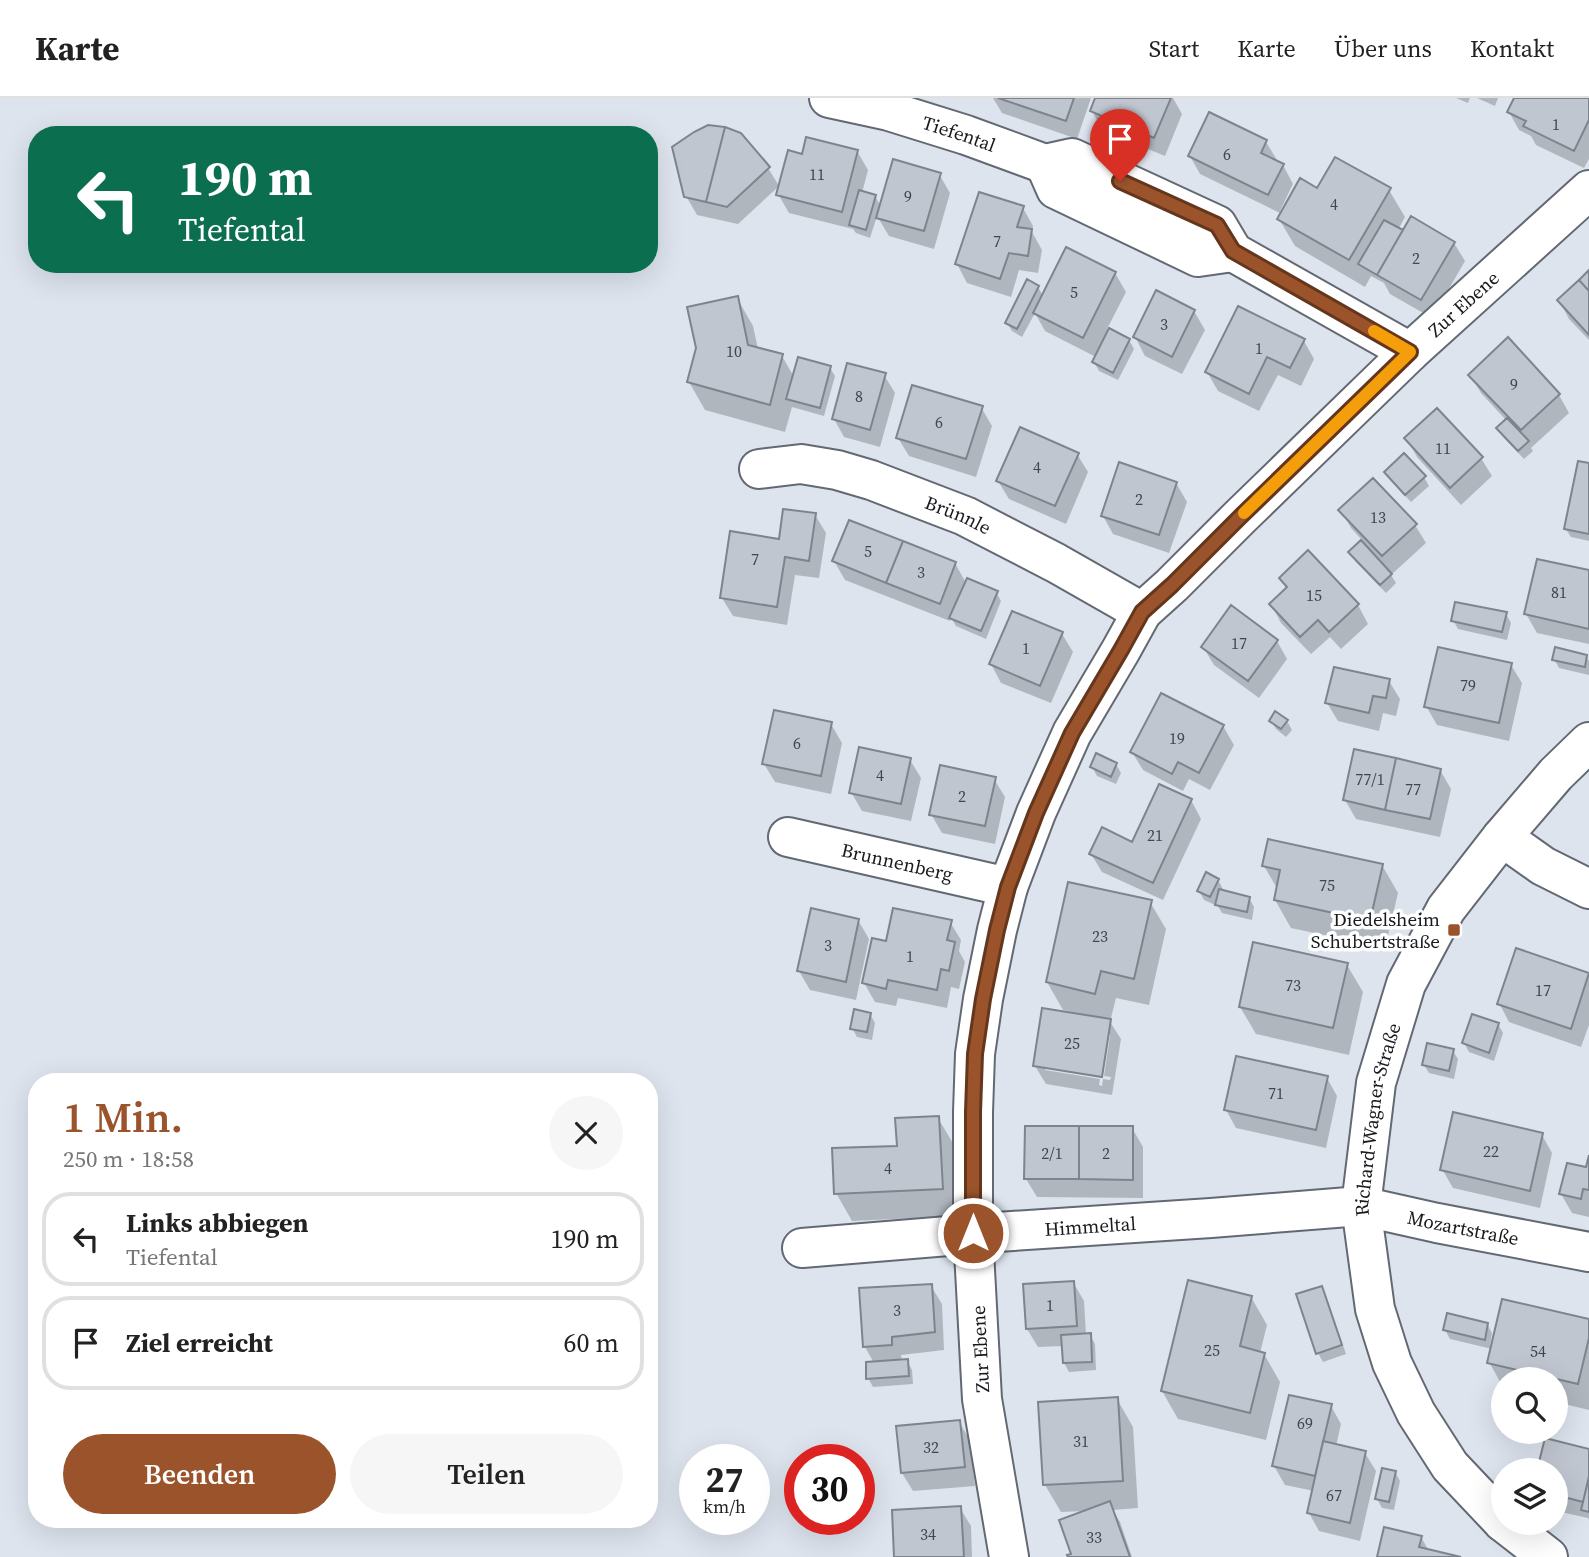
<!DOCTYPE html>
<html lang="de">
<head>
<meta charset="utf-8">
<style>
	:root { --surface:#fff; --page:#f6f6f6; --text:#222; --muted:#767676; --line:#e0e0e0; --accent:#9a532b }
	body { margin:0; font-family:"Source Serif 4",serif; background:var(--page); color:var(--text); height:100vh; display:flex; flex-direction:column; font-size:26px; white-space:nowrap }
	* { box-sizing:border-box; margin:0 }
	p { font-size:23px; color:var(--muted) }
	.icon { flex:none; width:38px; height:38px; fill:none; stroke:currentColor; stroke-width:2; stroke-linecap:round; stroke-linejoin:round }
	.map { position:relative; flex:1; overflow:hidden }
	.panel { position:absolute; left:28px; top:975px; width:630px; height:455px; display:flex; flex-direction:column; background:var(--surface); border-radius:28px; box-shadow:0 7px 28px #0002 }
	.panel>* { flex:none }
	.guide { position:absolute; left:28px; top:28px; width:630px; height:147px; border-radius:28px; box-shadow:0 7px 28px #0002; background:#0b6e4f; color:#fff; overflow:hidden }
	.buttons { position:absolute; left:1491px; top:1269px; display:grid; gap:14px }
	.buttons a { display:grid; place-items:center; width:77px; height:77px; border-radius:50%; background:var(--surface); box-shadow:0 7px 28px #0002; font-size:35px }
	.speed { position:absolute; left:679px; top:1346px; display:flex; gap:14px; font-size:35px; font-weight:700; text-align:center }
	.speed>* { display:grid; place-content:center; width:91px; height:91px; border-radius:50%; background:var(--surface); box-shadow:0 7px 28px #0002; line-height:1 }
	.speed small { font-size:18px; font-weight:400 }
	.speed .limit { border:10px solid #d22; background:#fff; color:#111 }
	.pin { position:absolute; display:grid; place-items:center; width:60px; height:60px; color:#fff; margin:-72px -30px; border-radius:50% 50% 50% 0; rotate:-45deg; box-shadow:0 0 7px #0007 }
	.pin .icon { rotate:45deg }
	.me { position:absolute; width:77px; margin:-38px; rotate:0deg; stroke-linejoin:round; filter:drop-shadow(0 0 5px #0008) }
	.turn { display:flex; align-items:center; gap:24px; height:147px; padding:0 35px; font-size:32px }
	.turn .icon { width:91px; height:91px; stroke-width:2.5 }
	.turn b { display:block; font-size:49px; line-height:60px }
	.round { display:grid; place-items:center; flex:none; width:74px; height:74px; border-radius:37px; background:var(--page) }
	.overview { display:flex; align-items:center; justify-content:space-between; height:119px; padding:0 35px }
	h1 { font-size:42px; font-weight:600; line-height:52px; color:var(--accent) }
	.primary-button { display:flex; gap:14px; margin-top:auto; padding:14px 35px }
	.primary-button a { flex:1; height:80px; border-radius:42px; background:var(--accent); color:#fff; font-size:28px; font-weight:600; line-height:80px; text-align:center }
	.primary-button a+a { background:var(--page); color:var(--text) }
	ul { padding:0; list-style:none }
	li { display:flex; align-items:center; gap:21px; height:94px; margin:0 14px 10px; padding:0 21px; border:4px solid var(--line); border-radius:28px }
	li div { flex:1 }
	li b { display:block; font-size:26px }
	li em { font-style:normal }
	header { display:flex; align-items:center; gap:42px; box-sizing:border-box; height:98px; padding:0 35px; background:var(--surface); border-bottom:2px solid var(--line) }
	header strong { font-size:33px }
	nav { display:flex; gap:38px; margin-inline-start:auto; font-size:24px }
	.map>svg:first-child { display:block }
	.shadow { fill:#0003; fill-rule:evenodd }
	.building { fill:#c0c6d0; stroke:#7e848d; stroke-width:2 }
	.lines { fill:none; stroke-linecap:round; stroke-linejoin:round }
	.minor-casing { stroke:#636972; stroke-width:42 }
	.minor { stroke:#fff; stroke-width:38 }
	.route-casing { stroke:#64361c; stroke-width:18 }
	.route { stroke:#9a532b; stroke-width:12 }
	.slow { stroke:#f59e0b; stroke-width:12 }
	.poi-dot { fill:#9a532b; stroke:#fff; stroke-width:2.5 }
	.labels { text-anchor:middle; stroke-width:7; stroke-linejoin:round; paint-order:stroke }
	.number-label { font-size:16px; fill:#42454a }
	.street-label { font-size:19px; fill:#181a1e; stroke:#fff }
	.poi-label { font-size:19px; fill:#181a1e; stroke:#fff; text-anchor:end }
</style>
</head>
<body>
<header>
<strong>Karte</strong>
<nav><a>Start</a><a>Karte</a><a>Über uns</a><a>Kontakt</a></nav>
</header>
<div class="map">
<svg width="1589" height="1459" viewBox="0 0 1589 1459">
	<rect width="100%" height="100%" fill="#dde4ee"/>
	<path class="shadow" d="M993,0H1091L1077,41L1002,15Z
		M1097,0H1173L1182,16L1165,58L1102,32L1092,13Z
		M1456,0H1470L1468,5Z
		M1477,0H1498L1495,8Z
		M1516,0H1589V61L1584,70L1536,47L1531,38L1519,32L1509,14Z
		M1266,44L1277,62L1276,64L1283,67L1293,86L1280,113L1282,114L1318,92H1389L1405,119L1398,132L1454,145L1465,163L1432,220L1390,196L1384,185L1371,178L1365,189L1295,148L1279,121L1282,116L1200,76L1190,58Z
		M857,53L868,72L862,95L875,98L881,109L939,76L950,95L934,151L889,138L877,118L870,140L856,135L853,131L789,115L778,96L804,58Z
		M768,70L779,88L738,126L697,117L686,98Z
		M1023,110L1033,128L1032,134L1042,152L1038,175L1019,172L1011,199L967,185L957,166Z
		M1589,174V242L1569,221L1559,202Z
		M1115,175L1126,194L1107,231L1129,242L1134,251L1118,282L1099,273L1094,264L1096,259L1045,233L1035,215L1022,239L1012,233L1007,225L1038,189L1043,198Z
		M737,200L753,228L758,251L782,258L794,279L830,270L835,278L824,318L792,309L785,334L705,312L689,284Z
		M1194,213L1205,232L1182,276L1145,258L1135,239Z
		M1304,243L1314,261L1301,288L1278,277L1259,313L1218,293L1207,274Z
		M884,277L895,295L880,349L844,339L834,321Z
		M1470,277L1559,297L1569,315L1531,350L1533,353L1524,361L1503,339L1498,330L1506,322L1481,295Z
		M981,309L992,328L976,379L909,358L898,340Z
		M1407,341L1481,360L1492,378L1461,407L1417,359Z
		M1077,356L1088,374L1066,426L1009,401L998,383Z
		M1589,367V443L1571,439L1565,430Z
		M1386,375L1424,379L1429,388L1411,404L1391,383Z
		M1176,385L1187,404L1169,455L1113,436L1103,418Z
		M1341,412L1415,427L1426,445L1391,477L1396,485L1386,495L1355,463L1350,454L1363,443L1351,430Z
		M815,417L826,435L819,480L795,477L787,527L733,518L722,500L780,443Z
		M1308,455L1358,507L1368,526L1341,551L1330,539L1311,556L1281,525L1271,506L1287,491L1281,480Z
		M834,463L955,465L966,485L996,494L1001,503L986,541L956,528L951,520L950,523L845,482Z
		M1589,474V546L1537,535L1526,516Z
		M1506,516L1511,525L1507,542L1458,531L1453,522Z
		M1062,536L1073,554L1051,605L1001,585L991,566Z
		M1277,543L1287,561L1259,600L1214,567L1203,549Z
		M1586,558L1589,563V577L1559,570L1554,561Z
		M1511,567L1522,585L1509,643L1437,627L1426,608Z
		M1389,583L1400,601L1396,618L1383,615L1379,633L1338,623L1327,605Z
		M1271,623H1287L1292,632L1286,639L1276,631Z
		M831,626L842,645L831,696L775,684L764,666Z
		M1223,628L1234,647L1210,692L1189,681L1183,693L1143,672L1132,654Z
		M910,662L921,680L911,723L862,713L851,694Z
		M1116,666L1121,675L1116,686L1097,678L1092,669Z
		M1440,672L1451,691L1440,739L1356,721L1345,702Z
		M994,681L1005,699L995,746L942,735L931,716Z
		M1191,702L1201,721L1163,802L1102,774L1091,756L1133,746Z
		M1382,767L1398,795L1385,850L1291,830L1275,802L1278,792L1264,768Z
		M1218,782L1223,791L1221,794L1249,800L1254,809L1252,822L1222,815L1216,805L1215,807L1204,802L1199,793Z
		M1150,804L1166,831L1149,907L1116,900L1110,924L1121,941L1112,997L1046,986L1035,968L1078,918V915L1063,912L1047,884ZM1107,937H1110L1104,978L1111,979L1110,982L1103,981L1102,988L1099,987L1100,981L1045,972V968Z
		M858,822L869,841L856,902L810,892L799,873Z
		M950,824L961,842L959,853L965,864L959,891L951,889L947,910L898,900L896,908L875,904L864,885L887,845Z
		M1517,852L1589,877V927L1581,949L1509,924L1499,905Z
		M1347,867L1363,894L1349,957L1256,936L1240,909Z
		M870,916L875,925L872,942L857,939L852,930Z
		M1498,926L1503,935L1494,963L1469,954L1464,945Z
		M1453,953L1458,961L1454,981L1429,975L1424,967Z
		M1327,980L1337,998L1326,1050L1236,1030L1226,1012Z
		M938,1020L954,1047L958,1118L852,1123L836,1095Z
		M1132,1030L1143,1049V1100L1037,1099L1026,1081Z
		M1542,1037L1552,1055L1540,1110L1453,1090L1442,1071Z
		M1589,1065V1119L1572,1115L1561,1096L1588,1071Z
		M1073,1184L1084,1203L1086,1237H1090L1095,1246L1096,1272L1069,1274L1064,1265V1248L1038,1249L1027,1231Z
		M931,1188L942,1206L944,1252L901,1257L902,1264L907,1263L912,1272L913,1286L873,1289L868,1280L874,1265L865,1249Z
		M1321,1190L1326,1198L1346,1256L1323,1264L1318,1255Z
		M1251,1199L1267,1227L1260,1255L1264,1256L1280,1284L1266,1342L1178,1321L1162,1293Z
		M1589,1223V1312L1556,1304V1281H1503V1289L1489,1264L1492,1251L1450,1241L1445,1232L1487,1226L1492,1235L1490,1248L1493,1249Z
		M1117,1301L1133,1329L1138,1410L1113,1412L1120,1424L1132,1459H1070L1073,1457L1085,1413L1061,1414L1045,1387Z
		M1331,1308L1341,1326L1336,1348L1365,1355L1376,1373L1360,1443L1319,1433L1309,1415L1314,1393L1285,1387L1274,1368Z
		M959,1324L970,1342L975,1388L913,1393L902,1375Z
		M1589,1353V1422L1588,1420L1556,1413V1372H1539Z
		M1395,1374L1400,1383L1394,1412L1382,1410L1377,1401Z
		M960,1410L971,1428L972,1459H896Z
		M1421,1439L1429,1453L1455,1459H1379Z"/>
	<path class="building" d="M998,0H1074L1066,23Z
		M1095,0H1171L1154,40L1090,13Z
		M1514,0H1589V22L1574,53L1523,28L1526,23L1507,14Z
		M1209,14L1267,42L1261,55L1284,66L1268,97L1188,58Z
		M708,27L725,29L706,104L684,99L672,49L694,34Z
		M725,29L741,35L770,69L727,109L706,104Z
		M806,39L858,52L842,114L776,97L788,52L802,56Z
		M1335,59L1391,90L1349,162L1277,121L1300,80L1317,90Z
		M893,61L941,75L924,133L876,120Z
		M859,92L876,97L866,132L849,127Z
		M979,94L1024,108L1017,129L1032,131L1028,158L1009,155L1000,181L955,166Z
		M1411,118L1455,144L1421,202L1377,177Z
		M1384,122L1403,132L1377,177L1358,166Z
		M1066,149L1116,174L1083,240L1033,215Z
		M1589,172V193L1579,182Z
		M1027,181L1039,188L1017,231L1005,225Z
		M1579,182L1589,193V237L1557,202Z
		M1156,192L1195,212L1172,259L1133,239Z
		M738,198L748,247L783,256L770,307L687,284L696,250L687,209Z
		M1238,208L1305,241L1290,270L1267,259L1249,296L1205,274Z
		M1109,230L1130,241L1113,275L1092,264Z
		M1508,239L1560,296L1521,332L1468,277Z
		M798,259L831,268L820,310L786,301Z
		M847,265L886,275L870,332L832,321Z
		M912,287L983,308L966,361L896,340Z
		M1437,310L1483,359L1450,390L1404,340Z
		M1507,320L1529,343L1518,353L1496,330Z
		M1020,329L1079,355L1055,408L996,383Z
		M1404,355L1426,378L1405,397L1384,374Z
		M1578,363L1589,365V436L1564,431Z
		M1119,364L1177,384L1159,437L1101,418Z
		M1373,380L1417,426L1382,458L1338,412Z
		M783,411L816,415L809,463L785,459L777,509L720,500L730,433L779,441Z
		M849,422L903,443L886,485L832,463Z
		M1361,442L1392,476L1380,487L1348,454Z
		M903,443L956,464L940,506L886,485Z
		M1308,452L1359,506L1329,534L1318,522L1300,539L1269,506L1287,489L1279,480Z
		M1537,461L1589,472V531L1524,516Z
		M967,480L998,493L981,533L949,520Z
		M1455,504L1507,514L1502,534L1451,523Z
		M1231,507L1278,542L1248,583L1201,549Z
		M1012,513L1063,534L1040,588L989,566Z
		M1438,549L1512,565L1499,625L1424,609Z
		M1555,549L1587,557L1585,569L1552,562Z
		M1334,569L1390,581L1386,600L1373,598L1369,615L1325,605Z
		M1161,595L1224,627L1199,675L1178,664L1172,676L1130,654Z
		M774,612L832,624L821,678L762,666Z
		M1275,613L1288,622L1281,631L1269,623Z
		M859,649L911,660L901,706L849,695Z
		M1354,651L1396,660L1385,712L1343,702Z
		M1096,655L1117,665L1111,679L1090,669Z
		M1396,660L1441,671L1430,721L1385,712Z
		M940,667L996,679L985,728L929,717Z
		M1159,686L1192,701L1153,785L1089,756L1102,729L1132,744Z
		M1268,741L1383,766L1370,823L1274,802L1280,772L1262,768Z
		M1206,774L1219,781L1210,799L1197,793Z
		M1068,784L1152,802L1134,881L1101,873L1095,896L1046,884Z
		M1219,791L1250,799L1247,814L1215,807Z
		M811,810L859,821L846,884L797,873Z
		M893,810L952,822L947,842L955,844L949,873L941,871L937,892L888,882L886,891L862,885L872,840L886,843Z
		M1253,844L1348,865L1333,930L1239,909Z
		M1516,850L1589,875L1571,931L1497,906Z
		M1042,910L1111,921L1102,979L1033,968Z
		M854,911L871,915L867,934L850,931Z
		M1472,916L1499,925L1489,955L1462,945Z
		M1427,945L1454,951L1449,973L1422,967Z
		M1236,958L1328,978L1316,1032L1224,1012Z
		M1453,1014L1543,1035L1530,1093L1440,1072Z
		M939,1018L943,1091L834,1096L832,1050L897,1048L895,1020Z
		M1025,1028H1079V1081H1024Z
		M1079,1028H1133V1082L1079,1081Z
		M1589,1057V1092L1583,1091L1581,1101L1559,1096L1567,1065L1586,1069Z
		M1188,1182L1252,1198L1240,1248L1265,1255L1250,1315L1161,1293Z
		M1074,1183L1077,1228L1026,1231L1023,1186Z
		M932,1186L935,1234L892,1239V1247L863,1249L859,1190Z
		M1322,1188L1342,1247L1316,1256L1296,1196Z
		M1502,1201L1589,1221V1240L1578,1286L1487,1265Z
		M1447,1215L1488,1225L1485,1242L1443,1232Z
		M1091,1235L1092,1264L1063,1265L1061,1237Z
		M908,1261L909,1278L866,1281V1264Z
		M1289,1297L1332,1306L1315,1378L1272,1368Z
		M1118,1299L1123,1383L1043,1387L1038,1304Z
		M960,1322L965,1369L901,1375L896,1328Z
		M1545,1340L1589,1351V1378L1583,1404L1556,1397V1372H1537Z
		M1323,1343L1366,1353L1350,1425L1307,1415Z
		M1382,1370L1396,1373L1389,1404L1375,1401Z
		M1589,1379V1414L1581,1412Z
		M1110,1403L1130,1459H1068L1067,1457L1071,1456L1059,1422Z
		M961,1408L964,1459H894L892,1412Z
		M1384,1429L1422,1438L1419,1449L1461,1459H1377Z"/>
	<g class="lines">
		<defs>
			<g id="minor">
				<path id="s1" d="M829,0L889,13L966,37L1045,66L1072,60L1217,127L1233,154L1410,254"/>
				<path d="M1045,66L1056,91L1198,159L1233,154"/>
				<path id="s2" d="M759,371L801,366L837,372L871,382L965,418L1056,465L1142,514"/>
				<path id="s3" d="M788,739L1008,789"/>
				<path d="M1502,739L1543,768L1589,791"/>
				<path id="s4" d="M802,1150L997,1134L1211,1120L1361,1108L1437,1125L1589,1154"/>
				<path id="s5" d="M1503,1424L1450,1368L1416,1315L1392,1265L1375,1211L1361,1108L1376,985L1406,886L1446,811L1502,739L1556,676L1589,644"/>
				<path d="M1503,1424L1548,1459"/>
				<path id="s6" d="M1009,1459L982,1301L973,1135V1014L975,956L983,901L997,832L1008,789L1036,715L1072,635L1121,552L1142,514L1172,487L1240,419L1410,254L1589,92"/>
			</g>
		</defs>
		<use href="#minor" class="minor-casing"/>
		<use href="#minor" class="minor"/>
	</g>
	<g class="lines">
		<defs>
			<path id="route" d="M973,1135V1014L975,956L983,901L997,832L1008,789L1036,715L1072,635L1121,552L1142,514L1172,487L1240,419L1410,254L1233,153L1217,127L1120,83"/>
		</defs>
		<use href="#route" class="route-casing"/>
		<use href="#route" class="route"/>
		<path class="slow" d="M1244,415L1410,254L1374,233"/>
	</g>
	<rect class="poi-dot" x="1447" y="825" width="14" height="14" rx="3.5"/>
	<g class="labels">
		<g class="number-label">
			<text x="1556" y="32">1</text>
			<text x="1227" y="62">6</text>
			<text x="817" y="82">11</text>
			<text x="908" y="104">9</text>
			<text x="1334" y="112">4</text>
			<text x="997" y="149">7</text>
			<text x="1416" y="166">2</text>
			<text x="1074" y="200">5</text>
			<text x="1164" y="232">3</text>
			<text x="1259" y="256">1</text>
			<text x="734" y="259">10</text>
			<text x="1514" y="292">9</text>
			<text x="859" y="304">8</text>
			<text x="939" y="330">6</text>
			<text x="1443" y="356">11</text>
			<text x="1037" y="375">4</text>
			<text x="1139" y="407">2</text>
			<text x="1378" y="425">13</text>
			<text x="868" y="459">5</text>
			<text x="755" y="467">7</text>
			<text x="921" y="480">3</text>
			<text x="1559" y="500">81</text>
			<text x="1314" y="503">15</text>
			<text x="1239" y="551">17</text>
			<text x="1026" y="556">1</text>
			<text x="1468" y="593">79</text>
			<text x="1177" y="646">19</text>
			<text x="797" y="651">6</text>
			<text x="880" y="683">4</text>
			<text x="1370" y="687">77/1</text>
			<text x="1413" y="697">77</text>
			<text x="962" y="704">2</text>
			<text x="1155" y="743">21</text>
			<text x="1327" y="793">75</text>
			<text x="1100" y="844">23</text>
			<text x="828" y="853">3</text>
			<text x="910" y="864">1</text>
			<text x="1293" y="893">73</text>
			<text x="1543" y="898">17</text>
			<text x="1072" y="951">25</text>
			<text x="1276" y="1001">71</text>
			<text x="1491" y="1059">22</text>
			<text x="1052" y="1061">2/1</text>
			<text x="1106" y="1061">2</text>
			<text x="888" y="1076">4</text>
			<text x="1050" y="1213">1</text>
			<text x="897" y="1218">3</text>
			<text x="1212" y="1258">25</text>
			<text x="1538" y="1259">54</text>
			<text x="1305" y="1331">69</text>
			<text x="1081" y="1349">31</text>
			<text x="931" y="1355">32</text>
			<text x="1334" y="1403">67</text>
			<text x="928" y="1442">34</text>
			<text x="1094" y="1445">33</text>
		</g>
		<g class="street-label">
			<text dy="7" stroke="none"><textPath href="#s1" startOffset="135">Tiefental</textPath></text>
			<text dy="7" stroke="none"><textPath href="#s6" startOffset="1428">Zur Ebene</textPath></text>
			<text dy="7" stroke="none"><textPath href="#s2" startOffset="208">Brünnle</textPath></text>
			<text dy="7" stroke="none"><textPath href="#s3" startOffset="112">Brunnenberg</textPath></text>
			<text dy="7" stroke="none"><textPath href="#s5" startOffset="444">Richard-Wagner-Straße</textPath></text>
			<text dy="7" stroke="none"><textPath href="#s4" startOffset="289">Himmeltal</textPath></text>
			<text dy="7" stroke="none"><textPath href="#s4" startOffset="665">Mozartstraße</textPath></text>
			<text transform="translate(980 1251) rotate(-93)" y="7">Zur Ebene</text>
		</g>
		<g class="poi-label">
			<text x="1440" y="828">Diedelsheim<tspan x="1440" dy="22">Schubertstraße</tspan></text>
		</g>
	</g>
</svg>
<div class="buttons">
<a><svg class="icon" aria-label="search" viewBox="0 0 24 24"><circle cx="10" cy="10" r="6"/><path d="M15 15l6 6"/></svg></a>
<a><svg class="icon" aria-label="layers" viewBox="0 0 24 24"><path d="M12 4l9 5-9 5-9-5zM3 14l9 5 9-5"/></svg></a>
</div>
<div class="speed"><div>27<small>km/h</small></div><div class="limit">30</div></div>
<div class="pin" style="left:1120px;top:83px;background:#d93025"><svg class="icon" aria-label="arrive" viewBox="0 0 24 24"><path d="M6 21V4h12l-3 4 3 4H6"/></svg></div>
<svg class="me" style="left:973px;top:1135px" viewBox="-20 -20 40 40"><circle r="17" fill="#9a532b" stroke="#fff" stroke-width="3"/><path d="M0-11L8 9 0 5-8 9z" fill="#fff"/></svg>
<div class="guide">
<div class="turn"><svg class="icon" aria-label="left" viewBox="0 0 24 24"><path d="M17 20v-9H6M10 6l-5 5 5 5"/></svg><div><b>190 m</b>Tiefental</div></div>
</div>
<section class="panel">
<div class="overview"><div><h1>1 Min.</h1><p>250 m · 18:58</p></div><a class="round"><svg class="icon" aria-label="close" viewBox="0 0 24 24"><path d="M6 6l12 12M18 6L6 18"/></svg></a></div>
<ul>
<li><svg class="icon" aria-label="left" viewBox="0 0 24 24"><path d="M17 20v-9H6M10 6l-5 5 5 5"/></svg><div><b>Links abbiegen</b><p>Tiefental</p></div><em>190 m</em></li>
<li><svg class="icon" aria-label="arrive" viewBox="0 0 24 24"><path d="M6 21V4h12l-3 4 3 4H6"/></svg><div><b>Ziel erreicht</b></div><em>60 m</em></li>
</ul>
<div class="primary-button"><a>Beenden</a><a>Teilen</a></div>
</section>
</div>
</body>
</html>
